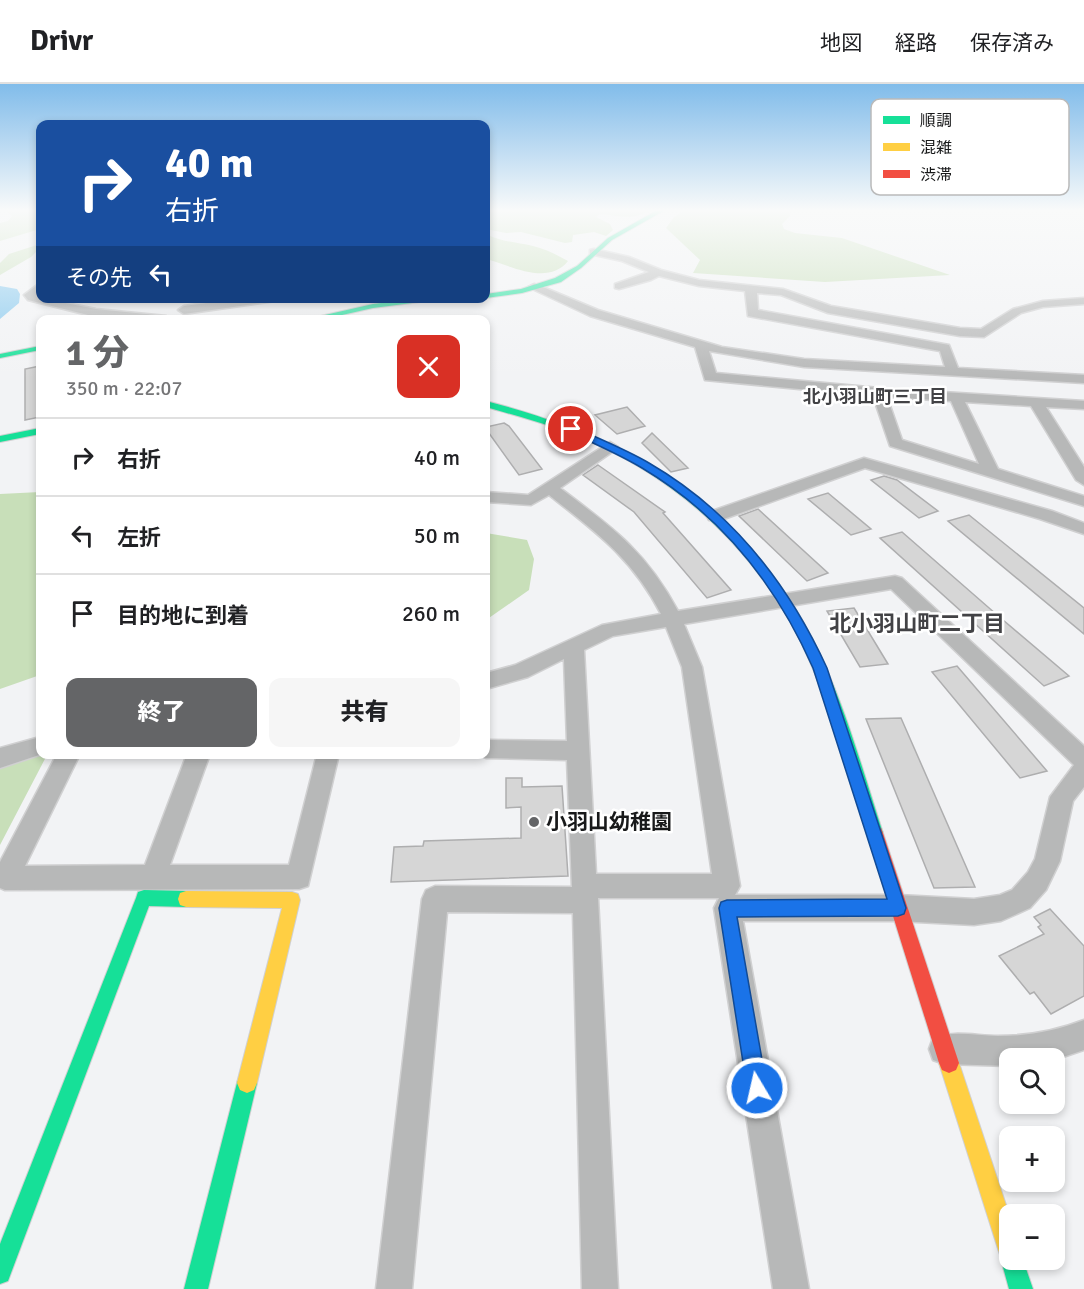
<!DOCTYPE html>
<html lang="ja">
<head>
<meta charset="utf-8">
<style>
	:root { --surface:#fff; --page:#f6f6f6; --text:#202124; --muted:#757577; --line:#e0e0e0; --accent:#646567 }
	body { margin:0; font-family:Signika,"Noto Sans JP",sans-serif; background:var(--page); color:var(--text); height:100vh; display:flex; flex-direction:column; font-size:22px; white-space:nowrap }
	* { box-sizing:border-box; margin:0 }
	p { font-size:20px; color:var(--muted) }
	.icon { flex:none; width:33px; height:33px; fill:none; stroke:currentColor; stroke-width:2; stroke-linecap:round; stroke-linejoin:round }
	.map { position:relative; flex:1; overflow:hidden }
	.sheet { position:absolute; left:36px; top:231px; width:454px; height:444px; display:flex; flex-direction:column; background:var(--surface); border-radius:12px; box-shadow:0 3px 9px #0003 }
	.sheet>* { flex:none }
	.top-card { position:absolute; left:36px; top:36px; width:454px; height:183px; border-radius:12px; box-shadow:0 3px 9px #0003; background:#1a4fa0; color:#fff; overflow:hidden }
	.buttons { position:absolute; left:999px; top:964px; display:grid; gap:12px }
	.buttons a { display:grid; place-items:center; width:66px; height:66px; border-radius:12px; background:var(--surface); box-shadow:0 3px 9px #0003; font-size:30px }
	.pin { position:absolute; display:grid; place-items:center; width:51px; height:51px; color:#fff; margin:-26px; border:3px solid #fff; border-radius:50%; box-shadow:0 2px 6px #0007 }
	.me { position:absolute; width:66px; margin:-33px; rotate:351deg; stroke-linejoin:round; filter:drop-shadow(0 0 4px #0008) }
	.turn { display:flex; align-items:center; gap:21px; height:126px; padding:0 30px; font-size:27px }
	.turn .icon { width:78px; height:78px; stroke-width:2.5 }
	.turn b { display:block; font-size:42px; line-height:51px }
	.then { display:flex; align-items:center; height:57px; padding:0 30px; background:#0003; gap:12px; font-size:22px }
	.round { display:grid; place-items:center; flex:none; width:63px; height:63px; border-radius:12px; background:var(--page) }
	.head { display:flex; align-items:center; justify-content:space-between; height:102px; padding:0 30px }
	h1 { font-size:36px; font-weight:800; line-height:45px; color:var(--accent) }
	.primary-button { display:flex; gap:12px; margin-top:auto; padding:12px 30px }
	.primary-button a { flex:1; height:69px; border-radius:12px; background:var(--accent); color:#fff; font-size:24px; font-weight:800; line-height:69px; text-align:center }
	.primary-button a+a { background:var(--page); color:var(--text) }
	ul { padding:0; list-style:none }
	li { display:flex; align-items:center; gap:18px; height:78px; padding:0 30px; border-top:2px solid var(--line) }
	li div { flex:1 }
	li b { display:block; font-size:22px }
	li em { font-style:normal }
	header { display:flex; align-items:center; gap:36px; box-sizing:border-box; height:84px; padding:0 30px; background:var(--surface); border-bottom:2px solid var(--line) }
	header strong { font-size:28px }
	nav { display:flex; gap:33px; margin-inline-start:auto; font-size:21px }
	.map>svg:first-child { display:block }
	.green { fill:#c8dfb9 }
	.water { fill:#86c8ee }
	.building { fill:#d6d6d6; stroke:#aeaeaf; stroke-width:1.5 }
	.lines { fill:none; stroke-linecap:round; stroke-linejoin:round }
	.street-casing { stroke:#d0d0d1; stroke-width:3 }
	.fast-casing { stroke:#d0d0d1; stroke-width:2 }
	.slow-casing { stroke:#d0d0d1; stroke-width:2 }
	.jam-casing { stroke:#d0d0d1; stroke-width:2 }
	.street { fill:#b7b8b8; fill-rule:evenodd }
	.fast { fill:#16e098; fill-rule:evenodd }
	.slow { fill:#ffcf43; fill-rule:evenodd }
	.jam { fill:#f24e42; fill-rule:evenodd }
	.route { fill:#1a73e8; stroke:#114b97; stroke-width:1.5 }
	.poi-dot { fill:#646567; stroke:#fff; stroke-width:2 }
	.labels { text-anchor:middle; stroke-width:5; stroke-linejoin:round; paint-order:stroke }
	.far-neighbourhood-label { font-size:18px; font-weight:bold; fill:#424245; stroke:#fff }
	.poi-label { font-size:21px; font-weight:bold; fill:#18191a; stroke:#fff; text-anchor:start }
	.neighbourhood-label { font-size:22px; font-weight:bold; fill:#424245; stroke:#fff }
	.key { fill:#fff; stroke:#bababa; stroke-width:1.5 }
	.key-label { font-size:16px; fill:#18191a }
</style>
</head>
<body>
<header>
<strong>Drivr</strong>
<nav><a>地図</a><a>経路</a><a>保存済み</a></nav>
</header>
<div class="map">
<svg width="1084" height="1205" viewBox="0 0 1084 1205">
	<rect width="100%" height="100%" fill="#f2f3f5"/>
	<path class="green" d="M0,125H40V145L0,157V139L8,137L12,132L5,126Z
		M486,125H653C632,137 622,132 600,130L596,133L610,140L613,146L606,152L594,148L573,151L572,158L565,159L521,148L506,149L486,145Z
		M686,125H787L790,127V132L782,140L784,145L795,149L842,154L950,191L825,198L693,189L700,176L666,144L674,133Z
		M486,150C501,158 516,158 533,162C546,165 557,171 568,177C550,200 517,185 493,177L486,175Z
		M40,160V164L31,173L0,191V179L9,170Z
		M40,408V591L0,605V410Z
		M486,449L527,456L534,475L529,506L486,536Z
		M40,665V670L47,671L0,761V678Z"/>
	<path class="water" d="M0,202L17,205L20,210L19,219L0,235Z"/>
	<path class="building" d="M40,282V333L25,336V285Z
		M627,323L645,342L617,350L595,331Z
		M504,339L509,342L542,385L519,391L486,345V343Z
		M652,349L688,384L671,388L642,359Z
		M598,381L665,428L663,429L731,506L707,514L634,428L583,391Z
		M884,392L897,396L938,427L919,434L871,396Z
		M828,409L871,445L851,451L808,415Z
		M758,425L828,489L807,497L739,432Z
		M969,431L1084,524V550L948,437Z
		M902,448L996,530L1069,592L1044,602L880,454Z
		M854,524L888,580L860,583L827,527Z
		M957,582L1047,687L1020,694L932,588Z
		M901,634L975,803L934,804L866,635Z
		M506,694H522V703L562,702L568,792L391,798L394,763L423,762L424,757L521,754V723L506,724Z
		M1050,825L1084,862V912L1051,930L1034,908L1030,910L999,872L1044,850L1038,843L1041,841L1034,833Z"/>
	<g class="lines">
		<defs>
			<path id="street" d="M594,165L629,173L661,186L699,196L783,205L831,222L960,244L981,245L1013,225L1043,217L1084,214V220L1043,223L1021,229L984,253L960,252L828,229L781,211L757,209L758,226L949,261L958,284L1084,291V299L804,283L709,267L716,289L879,304L1084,317V325L1046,323L1084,383V401L1076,396L1031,322L965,318L998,385L1084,412V422L890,362L873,312L705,296L695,263L590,232L528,203L534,200L538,201L598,226L722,263L804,275L945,283L940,267L748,232L745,207L699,202L659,192L651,196L619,205L615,204V200L649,188L622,177L590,170V166ZM887,313L951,317L979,380L902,356Z
				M40,199V208L36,212L40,214L96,225L166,232L172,236H125L96,233L28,216L24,211Z
				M245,214H280L275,217L184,230L178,226L184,222Z
				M610,358L618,363L615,366L560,404C613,444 646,467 678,527L895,492L902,494L1084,662V703L1073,717L1060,777L1046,806L1030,824L1001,837L974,841L898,837H743L809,1205H773L714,824L719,814H598L618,1205H582L573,829L447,828L412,1205H376L422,815L426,806L435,802L572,803L567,676L486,674L477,670H486V656L567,657L564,575L528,593L486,605V589L515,581L602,541L661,530C632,474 597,449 549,411L531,421L486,418V408L528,411ZM891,505L1074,681L1050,713L1035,775L1028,788L1012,806L1000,811L974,815L898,811H735L740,802L702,583L684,540ZM666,543L682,583L712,790H596L584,566L613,552Z
				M864,374L1052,427L1084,439V450L1040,435L865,384L721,436H709L707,432L709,428Z
				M40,653V670H42L0,684V664Z
				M57,670H80L25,782L145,781L187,670H210L170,781H289L317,670H339L308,802L299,805L5,806L0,804V778Z
				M1084,936V966L1054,976L1010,975V982L944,980L933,976L929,965L933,954C953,946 977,952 998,952C1028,952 1056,947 1084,936Z"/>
			<path id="fast" d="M659,125H667L612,156L581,184L561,198L522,209L486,214V210L521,205L555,194L577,182L608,154Z
				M423,214H452L373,224L320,236H303L373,220Z
				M40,262V266L0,274V270Z
				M486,317C630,354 743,420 813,556C844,617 862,685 883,749L881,754L875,756L869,754L867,749C847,684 830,617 800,556C757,470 685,401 598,361C562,344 524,334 486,323Z
				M40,344V350L0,358V352Z
				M144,806L186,807L192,809L194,815L192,821L186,823L149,822L11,1189L8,1197L0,1200V1160L136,814L138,808Z
				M247,989L254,992L257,999L208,1205H184L237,999L240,992Z
				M1010,1166V1176H1023L1033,1205H1009L1001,1176L1004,1168Z"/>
			<path id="slow" d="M186,807L292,808L298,810L300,816L257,999L254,1006L247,1009L240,1006L237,999L282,824L186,823L180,821L178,815L180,809Z
				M949,969L956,972L959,979L1010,1133V1176H1018L1010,1179L1002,1176L999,1168L939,979L942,972Z"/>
			<path id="jam" d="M875,742L881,744L883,749L959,979L956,986L949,989L942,986L939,979L867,749L869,744Z"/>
		</defs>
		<use href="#street" class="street-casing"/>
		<use href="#fast" class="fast-casing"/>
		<use href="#slow" class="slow-casing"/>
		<use href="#jam" class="jam-casing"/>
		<use href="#street" class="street"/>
		<use href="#fast" class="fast"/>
		<use href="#slow" class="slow"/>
		<use href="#jam" class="jam"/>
	</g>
	<linearGradient id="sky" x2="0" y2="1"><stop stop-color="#81bcea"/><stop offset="0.43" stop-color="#f9fafa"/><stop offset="1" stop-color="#f9fafa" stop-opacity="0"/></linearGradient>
	<rect width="1084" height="294" fill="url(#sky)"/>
	<path class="route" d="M568,343H574C599,355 625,365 649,379C730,426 788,499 827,584L906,824L904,830L898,832L737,833L767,1004L764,1011L757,1014L750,1011L747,1004L719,824L721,818L727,816L887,815L813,584C776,500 721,431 642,384C619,370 592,359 568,347Z"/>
	<circle class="poi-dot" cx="534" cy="738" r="6"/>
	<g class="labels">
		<g class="far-neighbourhood-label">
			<text x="875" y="319">北小羽山町三丁目</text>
		</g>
		<g class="poi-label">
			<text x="546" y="745">小羽山幼稚園</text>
		</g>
		<g class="neighbourhood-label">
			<text x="917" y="547">北小羽山町二丁目</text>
		</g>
	</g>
	<rect x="871" y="15" width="198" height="96" rx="9" class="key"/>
	<rect x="883" y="32" width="27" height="8" fill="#16e098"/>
	<rect x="883" y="59" width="27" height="8" fill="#ffcf43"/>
	<rect x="883" y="86" width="27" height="8" fill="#f24e42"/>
	<g class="key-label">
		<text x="920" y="42">順調</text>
		<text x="920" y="69">混雑</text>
		<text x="920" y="96">渋滞</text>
	</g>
</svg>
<div class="buttons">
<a><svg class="icon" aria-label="search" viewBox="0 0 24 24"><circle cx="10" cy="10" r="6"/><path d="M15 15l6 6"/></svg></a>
<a>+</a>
<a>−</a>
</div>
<div class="pin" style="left:571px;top:345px;background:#d93025"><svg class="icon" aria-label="arrive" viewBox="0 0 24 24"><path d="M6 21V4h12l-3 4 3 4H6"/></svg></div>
<svg class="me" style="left:757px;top:1004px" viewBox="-20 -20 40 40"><circle r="17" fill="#1a73e8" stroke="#fff" stroke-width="3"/><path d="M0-11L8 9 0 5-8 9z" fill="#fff"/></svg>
<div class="top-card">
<div class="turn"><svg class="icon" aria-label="right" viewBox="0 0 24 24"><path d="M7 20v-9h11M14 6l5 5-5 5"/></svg><div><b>40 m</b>右折</div></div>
<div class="then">その先<svg class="icon" aria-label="left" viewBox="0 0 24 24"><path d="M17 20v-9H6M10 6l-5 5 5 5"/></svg></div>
</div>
<section class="sheet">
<div class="head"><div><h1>1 分</h1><p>350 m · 22:07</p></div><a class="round" style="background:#d93025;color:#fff"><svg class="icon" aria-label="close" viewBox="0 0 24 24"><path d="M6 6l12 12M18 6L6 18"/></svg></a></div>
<ul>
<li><svg class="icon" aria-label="right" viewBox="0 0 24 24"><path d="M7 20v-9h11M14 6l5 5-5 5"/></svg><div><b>右折</b></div><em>40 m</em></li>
<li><svg class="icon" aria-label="left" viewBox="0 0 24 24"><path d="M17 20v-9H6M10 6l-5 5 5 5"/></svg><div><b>左折</b></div><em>50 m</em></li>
<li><svg class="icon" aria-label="arrive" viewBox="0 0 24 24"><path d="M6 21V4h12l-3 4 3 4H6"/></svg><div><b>目的地に到着</b></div><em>260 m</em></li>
</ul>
<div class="primary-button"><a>終了</a><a>共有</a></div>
</section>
</div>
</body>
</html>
